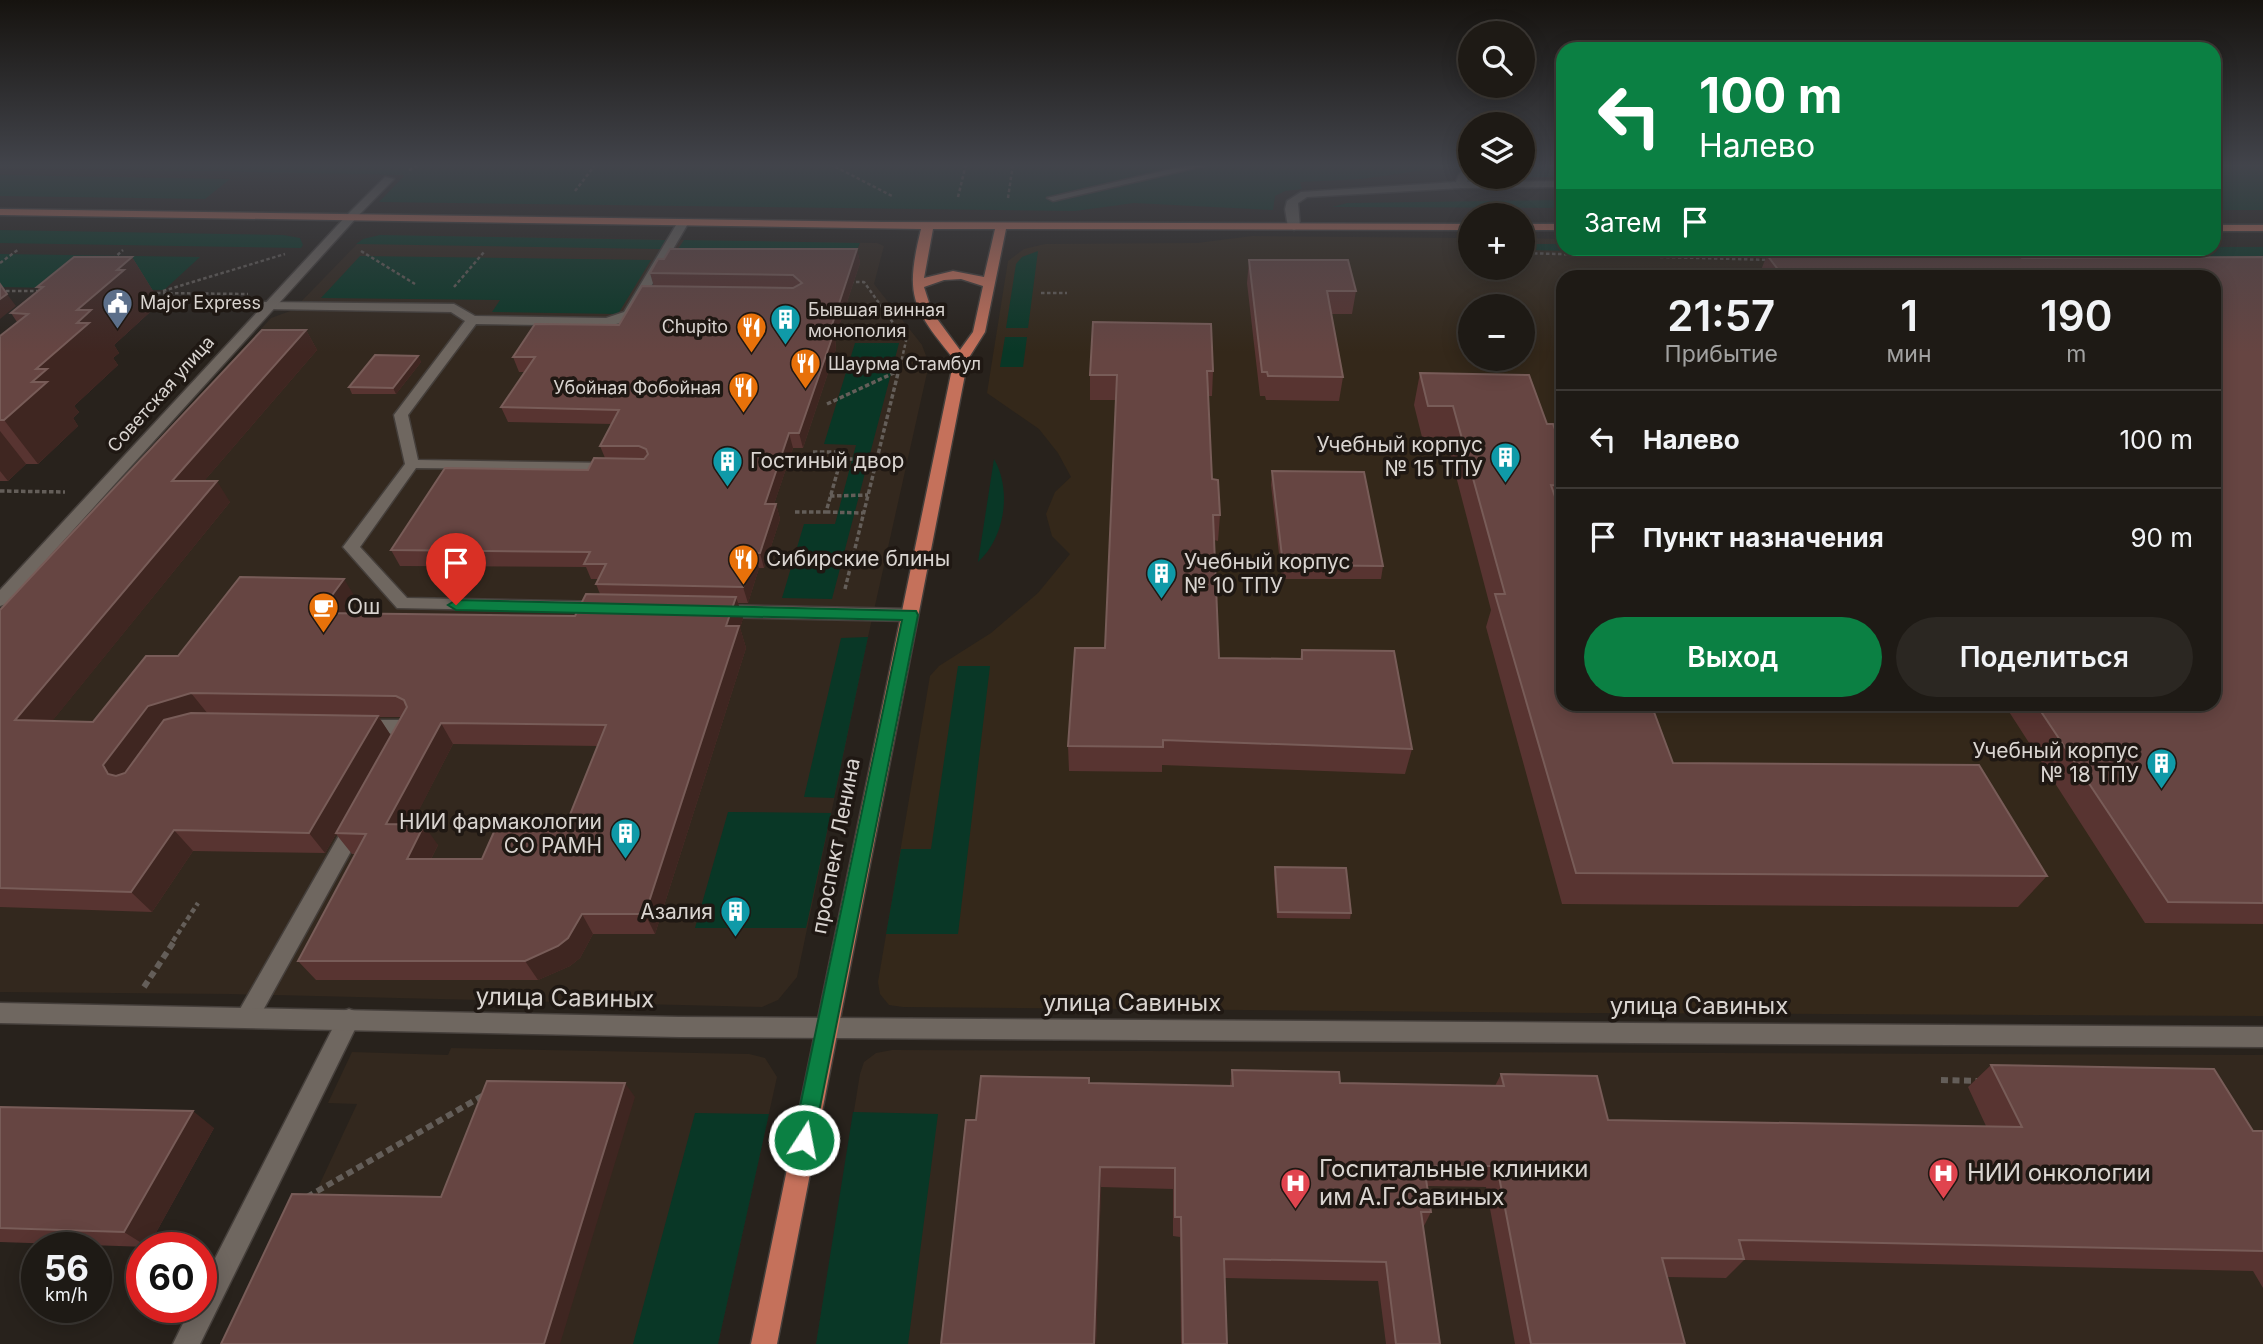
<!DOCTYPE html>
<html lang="ru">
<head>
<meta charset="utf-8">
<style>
	:root { --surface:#1e1a15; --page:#2b2722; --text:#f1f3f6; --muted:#a1a1a0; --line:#3c3834; --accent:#0b8043 }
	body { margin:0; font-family:Inter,sans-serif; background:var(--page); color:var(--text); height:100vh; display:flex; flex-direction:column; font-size:26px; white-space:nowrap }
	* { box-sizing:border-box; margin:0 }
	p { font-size:23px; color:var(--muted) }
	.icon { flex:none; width:38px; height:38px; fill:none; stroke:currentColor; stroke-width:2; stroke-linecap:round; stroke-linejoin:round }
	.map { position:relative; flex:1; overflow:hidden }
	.sheet { position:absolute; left:1556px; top:270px; width:665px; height:441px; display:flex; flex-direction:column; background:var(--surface); border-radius:21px; box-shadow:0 4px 18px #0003,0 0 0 2px var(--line) }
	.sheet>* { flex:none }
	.hud { position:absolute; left:1556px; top:42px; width:665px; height:214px; border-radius:21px; box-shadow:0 4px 18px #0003,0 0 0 2px var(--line); background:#0b8043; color:#fff; overflow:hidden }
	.buttons { position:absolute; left:1458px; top:21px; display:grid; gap:14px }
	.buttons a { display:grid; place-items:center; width:77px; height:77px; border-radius:50%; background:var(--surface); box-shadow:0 4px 18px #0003,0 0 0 2px var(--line); font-size:35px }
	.speed { position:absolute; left:21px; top:1232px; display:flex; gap:14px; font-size:35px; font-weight:700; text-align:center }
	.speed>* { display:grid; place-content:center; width:91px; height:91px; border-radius:50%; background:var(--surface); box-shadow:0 4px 18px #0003,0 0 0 2px var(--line); line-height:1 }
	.speed small { font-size:18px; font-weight:400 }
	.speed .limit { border:10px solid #d22; background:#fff; color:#111 }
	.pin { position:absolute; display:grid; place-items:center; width:60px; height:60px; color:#fff; margin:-72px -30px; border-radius:50% 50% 50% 0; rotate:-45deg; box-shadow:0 0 7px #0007 }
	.pin .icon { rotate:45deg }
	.me { position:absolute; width:77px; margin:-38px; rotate:11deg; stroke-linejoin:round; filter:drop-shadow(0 0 5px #0008) }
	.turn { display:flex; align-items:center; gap:24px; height:147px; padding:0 28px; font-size:32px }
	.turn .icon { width:91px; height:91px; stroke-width:2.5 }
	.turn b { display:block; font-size:49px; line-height:60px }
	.then { display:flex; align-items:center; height:66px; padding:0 28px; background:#0003; gap:14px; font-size:26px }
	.eta { display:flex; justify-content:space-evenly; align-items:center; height:119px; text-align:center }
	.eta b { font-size:42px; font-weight:600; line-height:49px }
	.button { display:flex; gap:14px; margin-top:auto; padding:14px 28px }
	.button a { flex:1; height:80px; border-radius:42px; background:var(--accent); color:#fff; font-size:28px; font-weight:600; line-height:80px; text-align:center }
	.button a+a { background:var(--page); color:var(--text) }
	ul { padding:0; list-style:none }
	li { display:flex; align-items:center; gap:21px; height:98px; padding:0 28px; border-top:2px solid var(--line) }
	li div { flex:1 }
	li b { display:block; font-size:26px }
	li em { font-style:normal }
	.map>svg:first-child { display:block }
	.built { fill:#33281e }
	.education { fill:#34281a; fill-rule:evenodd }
	.green { fill:#093726 }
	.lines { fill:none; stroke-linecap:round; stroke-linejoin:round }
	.service-casing { stroke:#453f3b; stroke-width:3 }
	.pedestrian-casing { stroke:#453f3b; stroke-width:3 }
	.minor-casing { stroke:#453f3b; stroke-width:3 }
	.tertiary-casing { stroke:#453f3b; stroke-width:3 }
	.primary-casing { stroke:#453f3b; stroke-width:3 }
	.path-far3 { stroke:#645e59; stroke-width:2.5; stroke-dasharray:3.5 2.5; stroke-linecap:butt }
	.path-far2 { stroke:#645e59; stroke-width:3.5; stroke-dasharray:4.5 2.5; stroke-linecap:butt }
	.path-far1 { stroke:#645e59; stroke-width:4.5; stroke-dasharray:5 3.5; stroke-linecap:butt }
	.path { stroke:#645e59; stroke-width:6; stroke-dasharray:7 4.5; stroke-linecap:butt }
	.service { fill:#6f6760; fill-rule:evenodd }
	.pedestrian { fill:#6f6760; fill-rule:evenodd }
	.minor { fill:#6f6760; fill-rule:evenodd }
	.tertiary { fill:#6f6760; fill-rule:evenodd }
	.primary { fill:#c5715b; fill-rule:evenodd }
	.wall { fill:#583431; fill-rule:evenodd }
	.shaded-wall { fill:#3f2621 }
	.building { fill:#664542; stroke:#785c58; stroke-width:2; fill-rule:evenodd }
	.route { fill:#0b8043; stroke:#07532c; stroke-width:2 }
	.labels { text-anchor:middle; stroke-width:7; stroke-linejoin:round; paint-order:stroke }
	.far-poi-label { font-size:18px; fill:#d9d4d0; stroke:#1f1813; text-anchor:start }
	.far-street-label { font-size:18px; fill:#d9d4d0; stroke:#1f1813 }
	.poi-label { font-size:21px; fill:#d9d4d0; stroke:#1f1813; text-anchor:end }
	.street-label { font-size:21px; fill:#d9d4d0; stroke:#1f1813 }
	.near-street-label { font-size:24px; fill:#d9d4d0; stroke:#1f1813 }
	.near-poi-label { font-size:24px; fill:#d9d4d0; stroke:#1f1813; text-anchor:start }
</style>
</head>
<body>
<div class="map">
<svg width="2263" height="1344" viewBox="0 0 2263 1344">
	<rect width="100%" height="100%" fill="#28221c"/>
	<path class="built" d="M380,235L877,243L884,246L874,284L922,345L929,364L868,637L797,977L778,1000L762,1007L229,994L0,992V617L271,318L293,310L359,242Z
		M451,1048L749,1054L765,1058L777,1077L718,1344H420L309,1207L357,1104L328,1103L352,1052L448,1055Z
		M892,1050L2263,1055V1344H816L860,1074L864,1062L876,1053Z"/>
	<path class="education" d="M1252,236L1470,238V268H1522L1523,238L1563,239V248H2025L2052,276H1563V704H2214L2263,323V1016L1584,1013L903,1007L889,1005L880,994L878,982L930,676L939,666L991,633L1038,593L1070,554L1052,536L1046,514L1055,492L1071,477L1058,453L1039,429L987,393L1008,261L1024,249L1045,244L1197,243ZM1470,306H1522V359H1470Z"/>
	<path class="green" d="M0,164H1470V171L1453,166L1361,179L1300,182L1302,189L1285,191L1275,196L1273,210L1134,203L1075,211L379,202L405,175L0,167Z
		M1523,164H1563V177H1491H1522Z
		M2214,164H2263V210H2214Z
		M0,175L230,179L205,199L0,196Z
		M1563,200V208L1332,207L1347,203Z
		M0,230L283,235L300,238L303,245L301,248L0,243Z
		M380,235L666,240L660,249L356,244L363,239Z
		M684,240L860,243L856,252L678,249Z
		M1522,244H1563V248L2263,247V266L1529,250H1523Z
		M1038,251L1028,328H1006L1016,264L1022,257Z
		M0,254L200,257L164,290L0,287Z
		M360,256L651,260L618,314L492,312L500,300L321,298Z
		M1005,337H1027L1023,367H1000Z
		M855,343H899L832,599L782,598L804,524H835L856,445L824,444Z
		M994,459C1012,490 1005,538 978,562Z
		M868,637L834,798L804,797L841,638Z
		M958,666H990L958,934H886L901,849H931Z
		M728,812L831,813L806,928H695Z
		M853,1112L938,1114L908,1344H816Z
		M695,1113L769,1114L718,1344H633Z"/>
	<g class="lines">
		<defs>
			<path id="service" d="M1470,165L1467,182L1563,181V187L1461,188L1307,197L1298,203L1300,227L1294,230L1288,227L1285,209L1287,201L1301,192L1456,182L1459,174Z
				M385,177L394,179L356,218H348V214Z
				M679,220L689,222L633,317L626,322L606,326L476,324L408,415L418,460L611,463L618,467L616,470L416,468L360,547L407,598L603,602L611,608L609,612L397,608L343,547L405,464L394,415L465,321L451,312L268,309L264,308V302L454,304L475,316L606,318L624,312Z
				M718,605L910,609L918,615L910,621L718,617L710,611Z
				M362,720H409L415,722L418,727L411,740H399L396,734L356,732L353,727L356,722Z
				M356,816L363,818L366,824L256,1023L248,1026L240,1023L237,1016L240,1009L349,818Z
				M349,1009L357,1012L360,1019L200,1344H173L191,1307H201V1286L341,1012Z"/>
			<path id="pedestrian" d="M1193,164H1212L1053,201L1047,198Z"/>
			<path id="minor" d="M0,1003L679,1017L2263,1027V1047L679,1037L0,1023Z"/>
			<path id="tertiary" d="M348,214L358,216L6,604L0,606V590Z"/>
			<path id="primary" d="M0,209L883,222L1470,224V230L1006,229L985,332L968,359L777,1344H751L954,359C911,307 905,295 921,229L0,215ZM933,229H995L984,277L953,271L924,278ZM961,279L983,286L973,332L960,350L932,312L924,287L944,280Z
				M1522,224H1563V230H1522Z
				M2214,225H2263V231H2214Z"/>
		</defs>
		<use href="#service" class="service-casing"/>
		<use href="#pedestrian" class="pedestrian-casing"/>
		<use href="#minor" class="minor-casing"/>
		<use href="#tertiary" class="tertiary-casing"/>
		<use href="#primary" class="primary-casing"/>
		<path class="path-far3" d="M830,164L894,197
			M409,170L423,164
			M575,191L596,164
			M958,197L966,164
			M1008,198L1013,164
			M361,251L415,284
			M1522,253L1770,260
			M113,259L123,250
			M0,263L19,249
			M850,282H864L906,341L900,367
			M454,287L484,252
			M0,291H45
			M163,291L285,254
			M151,293L248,294
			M1041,293H1067
			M832,330H848"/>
		<path class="path-far2" d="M827,404L898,371
			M841,459H876
			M0,491L65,492
			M830,496L868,495
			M795,512H826L843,452H813
			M826,512L863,513
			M845,589L900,365"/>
		<path class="path-far1" d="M173,941L198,903"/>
		<path class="path" d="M144,987L175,940
			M1941,1080L1979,1081
			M307,1197L484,1095"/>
		<use href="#service" class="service"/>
		<use href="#pedestrian" class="pedestrian"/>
		<use href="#minor" class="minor"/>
		<use href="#tertiary" class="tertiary"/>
		<use href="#primary" class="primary"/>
	</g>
	<path class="wall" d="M857,249L860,263L835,338L836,349L803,448H793L774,504H776L780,519L764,568H759L748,603H738L743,618L740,628L746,648L655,934H593L580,958L570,966L538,980H316L298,961L356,854H352L336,834L325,853L193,851L152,912L0,907V610L306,330L317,350L204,481L230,502L52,721L93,722L178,656L357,600L347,613L575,616L600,594L596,584L599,579H591L586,567L400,566L391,550L588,470L605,458L600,446L612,424L508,422L501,407L525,372H519L513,357L619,325L654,287L650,273ZM379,717H401L391,736ZM453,744L598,746L565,827L482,859H431L438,845L411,825Z
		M1767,255L2022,258L2263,257V924L2145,923L2004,704H2214V276H1760L1759,275Z
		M132,257L158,299L148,308L150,312L114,345L119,353L113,358L118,365L74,406L79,412L73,418L78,426L38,464H26L8,481H0V336L17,322L11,313L39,291L37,287Z
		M1249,260L1356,291L1352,314H1331L1343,377L1339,401L1266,400L1265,396H1260L1247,283Z
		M418,356L421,362L396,394H352L349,387Z
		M1213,371L1212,396H1208L1212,479L1220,515L1218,541L1214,540L1219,658L1300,659L1302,650L1412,749L1405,774L1162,765V772L1069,771L1068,746L1105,648L1116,400H1090V375Z
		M1420,373L1547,424L1563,451V704L1673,763L2047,876L2018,907L1562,904L1486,627L1491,610L1446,438L1422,437L1414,405Z
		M1272,471L1383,566L1381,579H1282L1271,485Z
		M1275,867L1351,913L1350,919L1277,918L1274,874Z
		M1991,1065L2253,1131H2263V1288L2253,1271L1744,1260L1726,1278L1667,1277L1685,1344H1515L1486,1187L1427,1186L1431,1212L1423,1228L1440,1344H1386L1378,1281L1225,1278L1227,1344H1181L1180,1237L1173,1236V1189L1101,1187L1096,1344H941L976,1120L1230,1085L1232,1070L1340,1083L1495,1086L1501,1074L1608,1120L1986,1126L1968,1087Z
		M0,1107L214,1128L148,1247L0,1242Z"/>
	<path class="shaded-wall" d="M857,249L860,263L835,338L836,349L803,448L799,433L831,328Z
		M132,257L158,299L148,308L150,312L114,345L119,353L113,358L118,365L74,406L79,412L73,418L78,426L38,464L4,420L32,382L36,369L77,310L117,270Z
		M7,294L16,306L0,319V299Z
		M306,330L317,350L186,502L172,481Z
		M418,356L421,362L396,394L393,388Z
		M0,431L26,464L8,481L0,471Z
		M789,433L793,448L769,519L765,504Z
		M217,481L230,502L36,741L15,720Z
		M776,504L780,519L764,568L760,553Z
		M755,553L759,568L748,603L743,587Z
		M344,579L357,600L333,634L319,613Z
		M736,597L743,618L740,628L746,648L655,934L645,914L726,626Z
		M191,693L208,714L123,786L108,774L103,765L148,706Z
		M378,716L392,737L325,853L309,833Z
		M441,723L453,744L401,845L386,824Z
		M424,825L438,845L421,879L407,859Z
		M174,830L193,851L152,912L131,892Z
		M582,914L593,934L580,958L570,966L538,980L525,961Z
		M625,1083L635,1097L560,1344H544Z
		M193,1111L214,1128L148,1247L124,1232Z
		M1100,1167L1101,1187L1096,1344H1094Z"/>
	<path class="building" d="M670,249H857L831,328H833L831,335H833L799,433H789L765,504H776L760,553H755L743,587L596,584L606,564H584L590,552L391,550L445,468L588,470L594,458L644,459L648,454L646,449L639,446H600L619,410L501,407L535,357H513L535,324L619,325L642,286L793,288L802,283L793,275L650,273L658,259H664Z
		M2018,254L2022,258L2263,257V903L2168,902L2036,704H2214V559H2215L2214,558V276H1783L1767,255Z
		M74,257H132L117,270H124L77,310H91L77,323H89L36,369H47L32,382H47L4,420H0V336L28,314L11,313L43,287H37Z
		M1249,260H1348L1356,291H1327L1343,377L1268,376L1267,372H1262Z
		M0,284L7,294L0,299Z
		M1093,322L1211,324L1213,371H1207L1212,479L1218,480L1220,515H1213L1219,658L1302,659V650L1394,651L1412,749L1163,740V747L1068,746L1075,648H1105L1117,375H1090Z
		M262,330H306L172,481H217L15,720L93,722L146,656H178L240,577L344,579L319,613L575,616L586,594L736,597L726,626H739L645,914H582L568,938L558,946L525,961H298L366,834L336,833L407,707L404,700L396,696L191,693L148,706L103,765L108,774L116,776L125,773L164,720L191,713L378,716L309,833L174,830L131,892L0,888V610ZM441,723L606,725L565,827L497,825L482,859H407L424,825L386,824Z
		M375,355L418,356L393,388L349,387Z
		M1420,373L1529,375L1547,424H1553L1563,451V486L1551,485L1563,520V704H1651L1673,763L1979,765L2047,876L1576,873L1495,594H1505L1453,406H1428Z
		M1272,471L1364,472L1383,566L1283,565Z
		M1275,867L1346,868L1351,913L1278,912Z
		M1991,1065L2214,1069L2253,1131H2263V1251L1739,1240L1744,1259L1662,1258L1685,1344H1531L1497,1166H1424L1431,1212H1421L1440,1344H1396L1386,1262L1224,1259L1227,1344H1183L1181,1217H1175V1168L1100,1167L1094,1344H941L966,1120H976L981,1076L1089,1078V1083L1233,1086L1232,1070L1339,1072L1340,1083L1504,1086L1501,1074L1597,1076L1608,1120L2022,1127Z
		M487,1081L625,1083L544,1344H221L292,1194L441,1197Z
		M0,1107L193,1111L124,1232L0,1228Z"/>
	<linearGradient id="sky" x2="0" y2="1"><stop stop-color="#16130f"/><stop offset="0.47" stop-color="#42444b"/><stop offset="1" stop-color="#42444b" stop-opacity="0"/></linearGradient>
	<rect width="2263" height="352" fill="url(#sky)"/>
	<path class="route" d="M456,600L916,611L918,615L812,1147L804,1150L797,1147L793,1140L902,620L456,610L448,605Z"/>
	<defs>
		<symbol id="civic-pin" viewBox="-11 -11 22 30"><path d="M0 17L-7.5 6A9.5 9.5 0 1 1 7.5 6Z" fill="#5c6f8a" stroke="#1f1813"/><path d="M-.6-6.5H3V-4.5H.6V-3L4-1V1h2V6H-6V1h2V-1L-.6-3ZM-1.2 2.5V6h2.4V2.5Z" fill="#fff"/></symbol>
		<symbol id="building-pin" viewBox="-11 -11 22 30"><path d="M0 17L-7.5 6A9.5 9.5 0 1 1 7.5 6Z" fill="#0f9aa8" stroke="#1f1813"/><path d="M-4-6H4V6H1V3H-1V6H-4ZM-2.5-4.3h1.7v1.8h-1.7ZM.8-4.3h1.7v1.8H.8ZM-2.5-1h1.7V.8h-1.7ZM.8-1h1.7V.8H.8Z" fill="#fff"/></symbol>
		<symbol id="restaurant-pin" viewBox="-11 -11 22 30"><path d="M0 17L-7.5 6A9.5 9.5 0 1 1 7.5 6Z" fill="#e8710a" stroke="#1f1813"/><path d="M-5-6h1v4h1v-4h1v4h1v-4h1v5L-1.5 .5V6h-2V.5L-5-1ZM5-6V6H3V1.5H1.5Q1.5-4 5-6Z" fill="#fff"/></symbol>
		<symbol id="cafe-pin" viewBox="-11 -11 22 30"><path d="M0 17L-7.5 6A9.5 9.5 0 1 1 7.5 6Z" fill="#e8710a" stroke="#1f1813"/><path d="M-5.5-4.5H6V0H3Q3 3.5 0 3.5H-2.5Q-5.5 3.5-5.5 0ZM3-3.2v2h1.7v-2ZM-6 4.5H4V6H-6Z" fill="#fff"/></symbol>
		<symbol id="hospital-pin" viewBox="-11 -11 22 30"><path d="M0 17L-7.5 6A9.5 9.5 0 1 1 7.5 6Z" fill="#e0444e" stroke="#1f1813"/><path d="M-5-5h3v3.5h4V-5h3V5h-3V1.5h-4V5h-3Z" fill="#fff"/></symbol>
	</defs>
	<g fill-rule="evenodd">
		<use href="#civic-pin" x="100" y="286" width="35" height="47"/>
		<use href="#building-pin" x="768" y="302" width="35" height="47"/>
		<use href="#restaurant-pin" x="734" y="310" width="35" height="47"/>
		<use href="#restaurant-pin" x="788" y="346" width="35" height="47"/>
		<use href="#restaurant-pin" x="726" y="370" width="35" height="47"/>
		<use href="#building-pin" x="1488" y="440" width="35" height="47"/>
		<use href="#building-pin" x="710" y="444" width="35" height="47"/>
		<use href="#restaurant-pin" x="726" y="542" width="35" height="47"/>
		<use href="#building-pin" x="1144" y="556" width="35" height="47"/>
		<use href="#cafe-pin" x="306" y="590" width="35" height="47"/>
		<use href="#building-pin" x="2144" y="746" width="35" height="47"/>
		<use href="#building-pin" x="608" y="816" width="35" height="47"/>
		<use href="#building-pin" x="718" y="894" width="35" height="47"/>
		<use href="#hospital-pin" x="1926" y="1156" width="35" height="47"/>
		<use href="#hospital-pin" x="1278" y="1166" width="35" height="47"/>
	</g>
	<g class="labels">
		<g class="far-poi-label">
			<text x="140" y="309">Major Express</text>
			<text x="808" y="316">Бывшая винная<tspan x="808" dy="21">монополия</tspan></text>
			<text x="728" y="333" text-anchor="end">Chupito</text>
			<text x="828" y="370">Шаурма Стамбул</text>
			<text x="721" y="394" text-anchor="end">Убойная Фобойная</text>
		</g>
		<g class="far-street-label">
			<text transform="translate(161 394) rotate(-48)" y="6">Советская улица</text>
		</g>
		<g class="poi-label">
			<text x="1483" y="452">Учебный корпус<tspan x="1483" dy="24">№ 15 ТПУ</tspan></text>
			<text x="750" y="468" text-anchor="start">Гостиный двор</text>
			<text x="766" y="566" text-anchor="start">Сибирские блины</text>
			<text x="1184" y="569" text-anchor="start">Учебный корпус<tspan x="1184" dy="24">№ 10 ТПУ</tspan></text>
			<text x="347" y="614" text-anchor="start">Ош</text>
			<text x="2139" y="758">Учебный корпус<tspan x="2139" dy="24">№ 18 ТПУ</tspan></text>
			<text x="602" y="829">НИИ фармакологии<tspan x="602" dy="24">СО РАМН</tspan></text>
			<text x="713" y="919">Азалия</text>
		</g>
		<g class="street-label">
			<text transform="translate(836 846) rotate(-79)" y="7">проспект Ленина</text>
		</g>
		<g class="near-street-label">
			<text transform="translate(565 998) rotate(1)" y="8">улица Савиных</text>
			<text x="1132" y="1011">улица Савиных</text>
			<text x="1699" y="1014">улица Савиных</text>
		</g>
		<g class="near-poi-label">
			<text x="1319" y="1177">Госпитальные клиники<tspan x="1319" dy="28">им А.Г.Савиных</tspan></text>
			<text x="1967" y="1181">НИИ онкологии</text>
		</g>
	</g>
</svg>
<div class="buttons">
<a><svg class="icon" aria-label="search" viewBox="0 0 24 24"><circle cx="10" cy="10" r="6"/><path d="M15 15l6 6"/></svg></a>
<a><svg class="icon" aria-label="layers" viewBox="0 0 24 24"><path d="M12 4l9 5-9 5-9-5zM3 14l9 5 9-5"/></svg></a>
<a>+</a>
<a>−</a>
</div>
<div class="speed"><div>56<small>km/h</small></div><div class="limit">60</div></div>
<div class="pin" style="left:456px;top:605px;background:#d93025"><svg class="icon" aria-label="arrive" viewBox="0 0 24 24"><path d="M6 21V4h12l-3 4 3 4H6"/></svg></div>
<svg class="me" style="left:804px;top:1140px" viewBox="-20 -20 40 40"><circle r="17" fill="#0b8043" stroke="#fff" stroke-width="3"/><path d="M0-11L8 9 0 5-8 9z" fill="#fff"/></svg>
<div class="hud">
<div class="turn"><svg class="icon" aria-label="left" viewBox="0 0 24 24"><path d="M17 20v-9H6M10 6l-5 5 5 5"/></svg><div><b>100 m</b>Налево</div></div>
<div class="then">Затем<svg class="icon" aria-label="arrive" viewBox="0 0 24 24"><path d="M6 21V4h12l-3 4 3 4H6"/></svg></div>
</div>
<section class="sheet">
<div class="eta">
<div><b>21:57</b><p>Прибытие</p></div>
<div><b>1</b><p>мин</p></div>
<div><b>190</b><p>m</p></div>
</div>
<ul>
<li><svg class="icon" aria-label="left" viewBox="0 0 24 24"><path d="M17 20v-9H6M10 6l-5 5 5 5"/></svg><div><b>Налево</b></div><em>100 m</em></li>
<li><svg class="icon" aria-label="arrive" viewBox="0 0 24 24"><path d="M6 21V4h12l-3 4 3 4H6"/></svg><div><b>Пункт назначения</b></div><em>90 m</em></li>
</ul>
<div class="button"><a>Выход</a><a>Поделиться</a></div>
</section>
</div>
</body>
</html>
